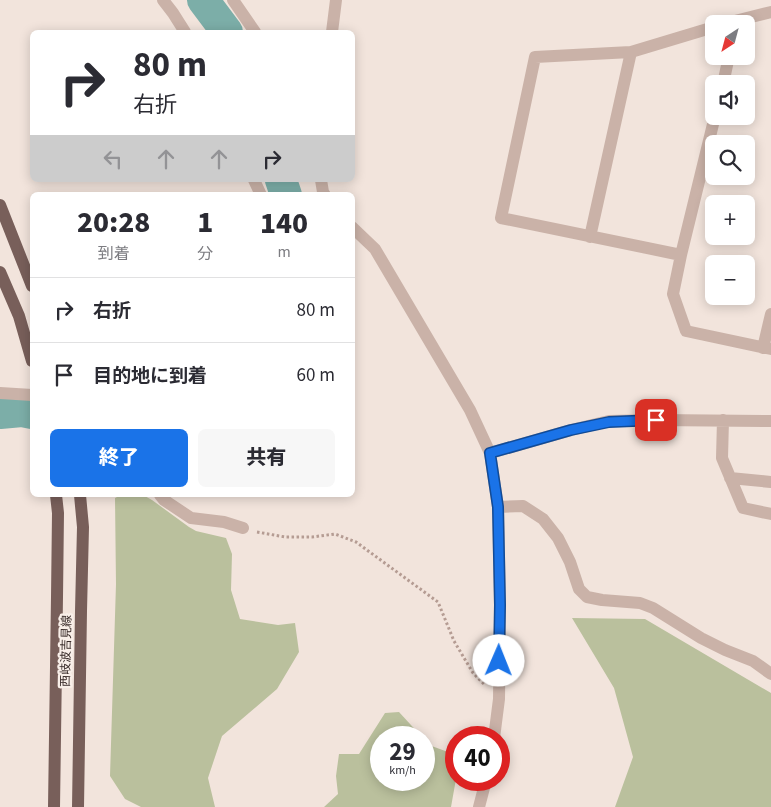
<!DOCTYPE html>
<html lang="ja">
<head>
<meta charset="utf-8">
<style>
	:root { --surface:#fff; --page:#f7f7f7; --text:#2b2b33; --muted:#7c7c81; --line:#e1e1e2; --accent:#1a73e8 }
	body { margin:0; font-family:"Source Sans 3","Noto Sans JP",sans-serif; background:var(--page); color:var(--text); height:100vh; display:flex; flex-direction:column; font-size:19px; white-space:nowrap }
	* { box-sizing:border-box; margin:0 }
	p { font-size:16px; color:var(--muted) }
	.icon { flex:none; width:28px; height:28px; fill:none; stroke:currentColor; stroke-width:2; stroke-linecap:round; stroke-linejoin:round }
	.map { position:relative; flex:1; overflow:hidden }
	.details { position:absolute; left:30px; top:192px; width:325px; height:305px; display:flex; flex-direction:column; background:var(--surface); border-radius:8px; box-shadow:0 2px 12px #0003 }
	.details>* { flex:none }
	.guide { position:absolute; left:30px; top:30px; width:325px; height:152px; border-radius:8px; box-shadow:0 2px 12px #0003; background:#fff; color:var(--text); overflow:hidden }
	.needle { width:32px; rotate:216deg }
	.buttons { position:absolute; left:705px; top:15px; display:grid; gap:10px }
	.buttons a { display:grid; place-items:center; width:50px; height:50px; border-radius:8px; background:var(--surface); box-shadow:0 2px 12px #0003; font-size:25px }
	.speed { position:absolute; left:370px; top:726px; display:flex; gap:10px; font-size:25px; font-weight:700; text-align:center }
	.speed>* { display:grid; place-content:center; width:65px; height:65px; border-radius:50%; background:var(--surface); box-shadow:0 2px 12px #0003; line-height:1 }
	.speed small { font-size:12px; font-weight:400 }
	.speed .limit { border:8px solid #d22; background:#fff; color:#111 }
	.pin { position:absolute; display:grid; place-items:center; width:42px; height:42px; color:#fff; margin:-21px; border-radius:10px; box-shadow:0 2px 8px #0006 }
	.me { position:absolute; width:55px; margin:-28px; rotate:1deg; stroke-linejoin:round; filter:drop-shadow(0 0 4px #0008) }
	.turn { display:flex; align-items:center; gap:18px; height:105px; padding:0 20px; font-size:22px }
	.turn .icon { width:65px; height:65px; stroke-width:2.5 }
	.turn b { display:block; font-size:35px; line-height:42px }
	.lanes { display:flex; align-items:center; height:48px; padding:0 20px; background:#0003; justify-content:center; gap:25px; direction:ltr }
	.lanes .off { opacity:.35 }
	.eta { display:flex; justify-content:space-evenly; align-items:center; height:85px; text-align:center }
	.eta b { font-size:30px; font-weight:800; line-height:35px }
	.action { display:flex; gap:10px; margin-top:auto; padding:10px 20px }
	.action a { flex:1; height:58px; border-radius:8px; background:var(--accent); color:#fff; font-size:20px; font-weight:800; line-height:58px; text-align:center }
	.action a+a { background:var(--page); color:var(--text) }
	ul { padding:0; list-style:none }
	li { display:flex; align-items:center; gap:15px; height:65px; padding:0 20px; border-top:1px solid var(--line) }
	li div { flex:1 }
	li b { display:block; font-size:19px }
	li em { font-style:normal }
	.map>svg:first-child { display:block }
	.green { fill:#bac09d }
	.lines { fill:none; stroke-linecap:round; stroke-linejoin:round }
	.river { stroke:#7caea8; stroke-width:32 }
	.path { stroke:#b59c93; stroke-width:3; stroke-dasharray:2.5 2.5; stroke-linecap:butt }
	.minor { stroke:#cab2a8; stroke-width:12 }
	.major { stroke:#785f5a; stroke-width:12 }
	.route-casing { stroke:#114b97; stroke-width:12 }
	.route { stroke:#1a73e8; stroke-width:9 }
	.labels { text-anchor:middle; stroke-width:4.5; stroke-linejoin:round; paint-order:stroke }
	.street-label { font-size:12px; fill:#372a28; stroke:#f9efe9 }
</style>
</head>
<body>
<div class="map">
<svg width="771" height="807" viewBox="0 0 771 807">
	<rect width="100%" height="100%" fill="#f2e4dc"/>
	<path class="green" d="M121,495H143L152,500L189,527L196,531L226,538L232,554L231,590L240,619L278,625L295,623L299,652L277,689L222,736L208,778L215,807H141L125,799L110,776L116,584L115,498Z
		M572,618L645,619L771,693V807H615L633,757L614,688Z
		M399,712L422,737L381,738V780H424V739L429,745L456,755V779L451,807H324L338,794L336,776L339,754H359L385,713Z"/>
	<g class="lines">
		<path class="river" d="M203,0L227,32
			M281,180L286,195
			M0,413L22,411L32,413"/>
		<path class="path" d="M257,532L285,537H312L335,534L356,542L438,602L454,641L473,673L484,684"/>
		<path class="minor" d="M163,0L173,13L185,32
			M233,0L255,32
			M723,24L771,12
			M332,32L336,0
			M723,84L729,56
			M715,116L681,255L673,294L686,331L771,349
			M254,180L261,195
			M321,180L323,192L325,195
			M352,227L375,249L470,410L490,453L498,507L500,605L499,699L494,738
			M590,237L631,52
			M681,255L501,218L535,57L631,52L714,27
			M763,348L771,314
			M0,393L32,395
			M723,420L722,458L743,508L771,514
			M490,453L571,430L609,421L656,420L771,421
			M730,478L771,482
			M160,495L164,500L191,518L224,522L243,528
			M498,507L523,506L543,519L558,538L570,562L579,589L587,597L602,600L640,603L653,608L701,638L725,650L753,661L771,674
			M479,807L486,780"/>
		<path class="major" d="M0,205L32,286
			M0,272L19,316L32,361
			M54,807L57,597L58,513L56,495
			M78,807L81,611L83,527L80,495"/>
	</g>
	<g class="lines">
		<defs>
			<path id="route" d="M499,661L500,605L498,507L490,453L571,430L609,422L656,420"/>
		</defs>
		<use href="#route" class="route-casing"/>
		<use href="#route" class="route"/>
	</g>
	<g class="labels">
		<g class="street-label">
			<text transform="translate(66 651) rotate(-89)" y="4">西岐波吉見線</text>
		</g>
	</g>
</svg>
<div class="buttons">
<a><svg class="needle" viewBox="-14 -14 28 28"><path d="M0-13l5 13h-10z" fill="#e53935"/><path d="M0 13l5-13h-10z" fill="#7c7c81"/></svg></a>
<a><svg class="icon" aria-label="sound" viewBox="0 0 24 24"><path d="M4 9h4l5-4v14l-5-4H4zM17 9q2 3 0 6"/></svg></a>
<a><svg class="icon" aria-label="search" viewBox="0 0 24 24"><circle cx="10" cy="10" r="6"/><path d="M15 15l6 6"/></svg></a>
<a>+</a>
<a>−</a>
</div>
<div class="speed"><div>29<small>km/h</small></div><div class="limit">40</div></div>
<div class="pin" style="left:656px;top:420px;background:#d93025"><svg class="icon" aria-label="arrive" viewBox="0 0 24 24"><path d="M6 21V4h12l-3 4 3 4H6"/></svg></div>
<svg class="me" style="left:499px;top:661px" viewBox="-20 -20 40 40"><circle r="19" fill="#fff"/><path d="M0-13L10 11 0 6-10 11z" fill="#1a73e8"/></svg>
<div class="guide">
<div class="turn"><svg class="icon" aria-label="right" viewBox="0 0 24 24"><path d="M7 20v-9h11M14 6l5 5-5 5"/></svg><div><b>80 m</b>右折</div></div>
<div class="lanes"><svg class="icon off" aria-label="left" viewBox="0 0 24 24"><path d="M17 20v-9H6M10 6l-5 5 5 5"/></svg><svg class="icon off" aria-label="ahead" viewBox="0 0 24 24"><path d="M12 20V5M6 11l6-6 6 6"/></svg><svg class="icon off" aria-label="ahead" viewBox="0 0 24 24"><path d="M12 20V5M6 11l6-6 6 6"/></svg><svg class="icon" aria-label="right" viewBox="0 0 24 24"><path d="M7 20v-9h11M14 6l5 5-5 5"/></svg></div>
</div>
<section class="details">
<div class="eta">
<div><b>20:28</b><p>到着</p></div>
<div><b>1</b><p>分</p></div>
<div><b>140</b><p>m</p></div>
</div>
<ul>
<li><svg class="icon" aria-label="right" viewBox="0 0 24 24"><path d="M7 20v-9h11M14 6l5 5-5 5"/></svg><div><b>右折</b></div><em>80 m</em></li>
<li><svg class="icon" aria-label="arrive" viewBox="0 0 24 24"><path d="M6 21V4h12l-3 4 3 4H6"/></svg><div><b>目的地に到着</b></div><em>60 m</em></li>
</ul>
<div class="action"><a>終了</a><a>共有</a></div>
</section>
</div>
</body>
</html>
